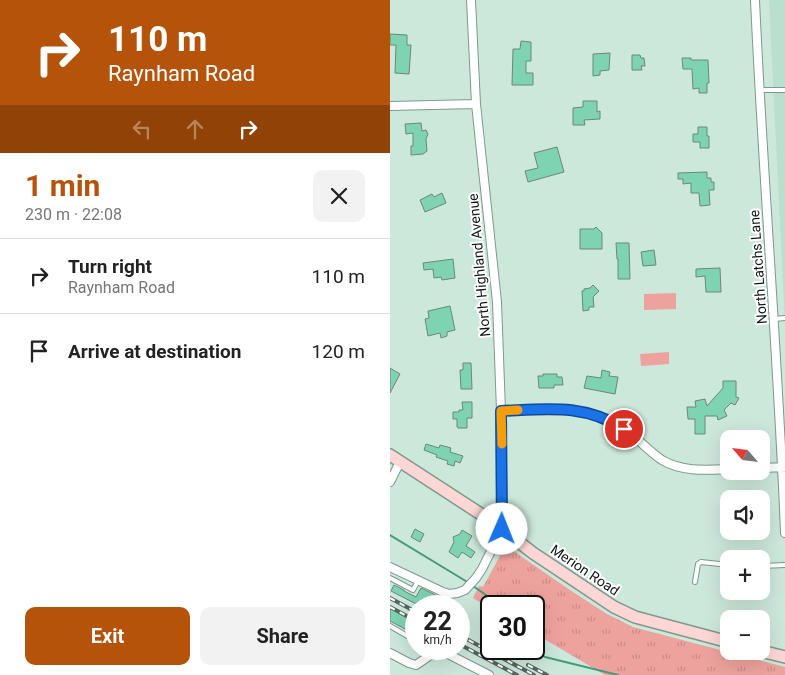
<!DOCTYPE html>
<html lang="en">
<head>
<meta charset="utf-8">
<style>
	:root { --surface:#fff; --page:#f2f2f2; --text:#222; --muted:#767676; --line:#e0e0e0; --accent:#b45309 }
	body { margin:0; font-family:Roboto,sans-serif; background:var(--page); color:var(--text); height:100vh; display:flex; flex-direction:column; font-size:19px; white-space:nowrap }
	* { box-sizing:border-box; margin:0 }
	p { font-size:16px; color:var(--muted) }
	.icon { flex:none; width:28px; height:28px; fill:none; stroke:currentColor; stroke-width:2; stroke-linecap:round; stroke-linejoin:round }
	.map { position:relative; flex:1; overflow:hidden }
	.sheet { display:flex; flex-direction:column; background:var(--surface); width:390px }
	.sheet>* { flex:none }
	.top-card { background:#b45309; color:#fff; overflow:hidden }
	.needle { width:32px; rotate:298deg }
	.controls { position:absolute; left:330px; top:430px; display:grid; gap:10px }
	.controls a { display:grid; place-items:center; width:50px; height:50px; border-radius:10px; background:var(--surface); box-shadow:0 5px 20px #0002; font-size:25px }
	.speed { position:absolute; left:15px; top:595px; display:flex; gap:10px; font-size:25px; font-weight:700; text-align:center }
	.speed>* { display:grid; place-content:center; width:65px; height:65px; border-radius:50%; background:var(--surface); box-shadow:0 5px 20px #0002; line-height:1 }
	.speed small { font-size:12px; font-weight:400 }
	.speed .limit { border:2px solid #111; border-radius:8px; background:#fff; color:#111 }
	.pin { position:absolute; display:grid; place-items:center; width:42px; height:42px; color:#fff; margin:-21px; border:2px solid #fff; border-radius:50%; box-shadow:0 1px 5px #0007 }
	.me { position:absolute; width:55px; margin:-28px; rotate:1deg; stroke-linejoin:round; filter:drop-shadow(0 0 4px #0008) }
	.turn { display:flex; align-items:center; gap:18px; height:105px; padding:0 25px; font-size:22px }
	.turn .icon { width:65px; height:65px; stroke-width:2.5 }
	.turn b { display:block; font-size:35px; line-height:42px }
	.lanes { display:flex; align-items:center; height:48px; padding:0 25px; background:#0003; justify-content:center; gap:25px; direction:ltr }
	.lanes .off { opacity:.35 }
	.round { display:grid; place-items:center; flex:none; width:52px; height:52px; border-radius:10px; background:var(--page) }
	.overview { display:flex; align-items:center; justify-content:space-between; height:85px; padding:0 25px }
	h1 { font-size:30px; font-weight:700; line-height:38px; color:var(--accent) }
	.primary-button { display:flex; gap:10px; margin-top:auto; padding:10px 25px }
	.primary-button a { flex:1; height:58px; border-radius:10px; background:var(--accent); color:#fff; font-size:20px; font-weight:700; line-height:58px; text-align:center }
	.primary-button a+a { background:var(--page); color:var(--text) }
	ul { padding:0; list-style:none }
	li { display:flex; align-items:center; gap:15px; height:75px; padding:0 25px; border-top:1px solid var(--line) }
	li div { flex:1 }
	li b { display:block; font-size:19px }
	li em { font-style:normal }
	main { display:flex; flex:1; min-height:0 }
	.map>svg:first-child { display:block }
	.built { fill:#bbdfcf }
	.grass { fill:#eea29d }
	.park { fill:url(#park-tufts) }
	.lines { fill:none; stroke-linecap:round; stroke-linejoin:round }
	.stream { stroke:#449b7b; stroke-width:2 }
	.building { fill:#7ed3b1; stroke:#6d877b }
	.lane-casing { stroke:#7f998d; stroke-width:6 }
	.street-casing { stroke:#7f998d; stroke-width:10 }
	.secondary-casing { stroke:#7f998d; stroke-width:14 }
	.lane { stroke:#fff; stroke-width:4 }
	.street { stroke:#fff; stroke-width:8 }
	.secondary { stroke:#fed6d5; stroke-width:11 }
	.rail-casing { stroke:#56675f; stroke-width:4 }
	.rail { stroke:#fff; stroke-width:2; stroke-dasharray:5.5; stroke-linecap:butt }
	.route-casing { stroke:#114b97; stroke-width:12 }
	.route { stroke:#1a73e8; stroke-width:9 }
	.slow { stroke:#f59e0b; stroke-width:9 }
	.labels { text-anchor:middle; stroke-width:4; stroke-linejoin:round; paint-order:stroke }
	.street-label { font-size:14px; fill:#0d1713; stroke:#fff }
</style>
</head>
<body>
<main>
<section class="sheet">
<div class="top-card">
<div class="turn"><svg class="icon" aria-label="right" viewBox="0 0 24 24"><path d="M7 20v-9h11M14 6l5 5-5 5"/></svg><div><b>110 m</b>Raynham Road</div></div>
<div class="lanes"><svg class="icon off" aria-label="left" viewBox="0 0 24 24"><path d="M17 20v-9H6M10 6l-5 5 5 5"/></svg><svg class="icon off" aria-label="ahead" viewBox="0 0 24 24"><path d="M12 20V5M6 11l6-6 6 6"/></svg><svg class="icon" aria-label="right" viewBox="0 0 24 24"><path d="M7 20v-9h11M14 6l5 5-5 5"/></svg></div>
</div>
<div class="overview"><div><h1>1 min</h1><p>230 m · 22:08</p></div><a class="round"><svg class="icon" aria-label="close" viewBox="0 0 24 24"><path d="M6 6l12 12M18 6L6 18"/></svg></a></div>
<ul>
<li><svg class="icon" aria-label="right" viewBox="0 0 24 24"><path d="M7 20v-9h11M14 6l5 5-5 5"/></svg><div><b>Turn right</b><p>Raynham Road</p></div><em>110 m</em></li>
<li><svg class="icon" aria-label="arrive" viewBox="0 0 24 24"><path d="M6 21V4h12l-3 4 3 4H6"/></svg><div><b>Arrive at destination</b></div><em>120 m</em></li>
</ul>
<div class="primary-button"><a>Exit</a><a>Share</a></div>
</section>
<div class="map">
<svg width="395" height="675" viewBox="0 0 395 675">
	<defs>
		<pattern id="park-tufts" width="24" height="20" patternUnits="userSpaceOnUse" patternTransform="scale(1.25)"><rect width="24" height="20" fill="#eea29d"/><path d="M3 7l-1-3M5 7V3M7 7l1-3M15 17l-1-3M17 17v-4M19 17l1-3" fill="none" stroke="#cb8b86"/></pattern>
	</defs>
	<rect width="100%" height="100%" fill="#cce8db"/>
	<path class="built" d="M379,0H395V323L383,82Z"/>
	<path class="grass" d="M286,293V309L254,310V294Z
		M279,352V364L251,366L250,354Z"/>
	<path class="park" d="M119,548L180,590L217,614L243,627L395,667V675H215L144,633V606H101V609L83,598L89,586L93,587L112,552L115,549Z"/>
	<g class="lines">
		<path class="stream" d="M0,535L79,583
			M83,586L106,602L108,606
			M141,649L155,657L228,675"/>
	</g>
	<path class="building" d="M0,34L17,35V45H21L19,74L5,73L6,45H0Z
		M131,41L141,42V61H136V73H143V85H122L123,49H130Z
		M220,53L219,70L210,71V75L203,76V54Z
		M242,55H250L251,58H254L255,66H251L252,70H242Z
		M292,58H301V60H318L319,83H317V93H309V88L303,89L302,69H293Z
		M193,101H207V112L210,111V119L194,120L195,125H183V108L193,107Z
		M31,123L32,131L36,130L38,134L36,139L37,151L33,154L21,155V146H23V133L16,134L15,124Z
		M308,127H317V136H319V148H310V142H303V134H308Z
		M167,147L174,172L138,182L135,171L148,168L144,153Z
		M317,172V178H321V182H324V190H319L320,205L310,206L309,193H301V183L293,184V179H288V173Z
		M52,193L56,203L35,212L30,200L42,194L44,197Z
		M206,227L212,233V249H190V229H204Z
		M226,243H239L240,279H228V259H227Z
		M264,250L266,265L253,266L251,252Z
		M63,259L65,278L52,280L51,277L44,278L43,269L34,270L33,263Z
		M330,268L331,292H316L315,276L306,277V269Z
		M203,285L209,291L203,297L204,307H199V310L193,311L192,291H194V289L200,288Z
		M60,306L65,330L57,332V336L51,338L50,333L38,336L35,319L39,318L38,311Z
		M73,363H81L82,389H71L70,370H73Z
		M0,368L10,374L0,393Z
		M212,370L220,372L219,376L228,377L225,394L194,388L197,376L211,378Z
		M153,374H167V377H172L173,385H164V388H149L148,376H153Z
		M333,381H346V397L349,398L345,405L341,403L334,410L337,416L328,420L327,416H315V434H305V419H298L297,407H306L305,401L315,399L317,406L333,388Z
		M72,402H82V418H77V428H68V427H67V419H63V412H69V410H73Z
		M36,444L49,448L50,445L61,448L60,452L73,456L70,463L65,461L64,466L57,464L58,461L46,457L47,455L34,450Z
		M25,529L34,534L30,542L21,537Z
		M72,530L82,536L76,546L85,552L81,558L72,552L68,558L59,552L64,542L63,537L70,534Z
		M4,585L14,590V591L26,597L31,588L68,606H48L38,601L35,606H30L1,591Z
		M0,608L23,620L17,630L0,621Z"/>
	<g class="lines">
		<defs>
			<path id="lane" d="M370,90H394
				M384,319L395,318
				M371,566L395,565
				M0,578L23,590L28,581
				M305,582L308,564L311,562L339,565
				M0,626L26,641"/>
			<path id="street" d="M365,0C373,178 388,355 395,533
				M0,106L86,104
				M111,411C149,409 188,405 224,422C242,431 255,449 272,460C292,472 316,470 339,469
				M371,468L395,467
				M0,482L10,462
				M0,567L53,592L59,594L67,593L75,590L86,578L92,569L112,529L113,520L111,411L107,302L86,104L81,0
				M0,653L19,663L26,665L45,652L56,653L99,675"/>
			<path id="secondary" d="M0,455L103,522L143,553L224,607L245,617L339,642
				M371,651L395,657"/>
		</defs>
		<use href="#lane" class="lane-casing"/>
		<use href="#street" class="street-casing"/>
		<use href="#secondary" class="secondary-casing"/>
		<use href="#lane" class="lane"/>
		<use href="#street" class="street"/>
		<use href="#secondary" class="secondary"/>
		<defs>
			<path id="rail" d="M0,598L26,612
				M0,607L26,621
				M69,635L144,675
				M69,644L127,675
				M138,665L157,675"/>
		</defs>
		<use href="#rail" class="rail-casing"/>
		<use href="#rail" class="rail"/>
	</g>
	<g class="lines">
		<defs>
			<path id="route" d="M112,529L111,411C156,409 194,403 234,429"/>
		</defs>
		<use href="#route" class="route-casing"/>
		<use href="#route" class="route"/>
		<path class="slow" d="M112,444L111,411L128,410"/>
	</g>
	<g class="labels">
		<g class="street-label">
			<text transform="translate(89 265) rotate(-95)" y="5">North Highland Avenue</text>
			<text transform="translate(368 267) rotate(-94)" y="5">North Latchs Lane</text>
			<text transform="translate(195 570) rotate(34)" y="5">Merion Road</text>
		</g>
	</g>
</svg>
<div class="controls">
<a><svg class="needle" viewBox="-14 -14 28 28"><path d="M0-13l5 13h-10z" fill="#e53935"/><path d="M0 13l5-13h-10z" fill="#767676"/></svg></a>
<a><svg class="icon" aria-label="sound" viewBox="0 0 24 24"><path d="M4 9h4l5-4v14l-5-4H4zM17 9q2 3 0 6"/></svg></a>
<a>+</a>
<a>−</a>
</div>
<div class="speed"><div>22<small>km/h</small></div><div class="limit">30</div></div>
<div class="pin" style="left:234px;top:429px;background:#d93025"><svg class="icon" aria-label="arrive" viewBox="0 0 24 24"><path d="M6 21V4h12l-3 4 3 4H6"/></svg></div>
<svg class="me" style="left:112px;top:529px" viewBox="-20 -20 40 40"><circle r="19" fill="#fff"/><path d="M0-13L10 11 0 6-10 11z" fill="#1a73e8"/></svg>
</div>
</main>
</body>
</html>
